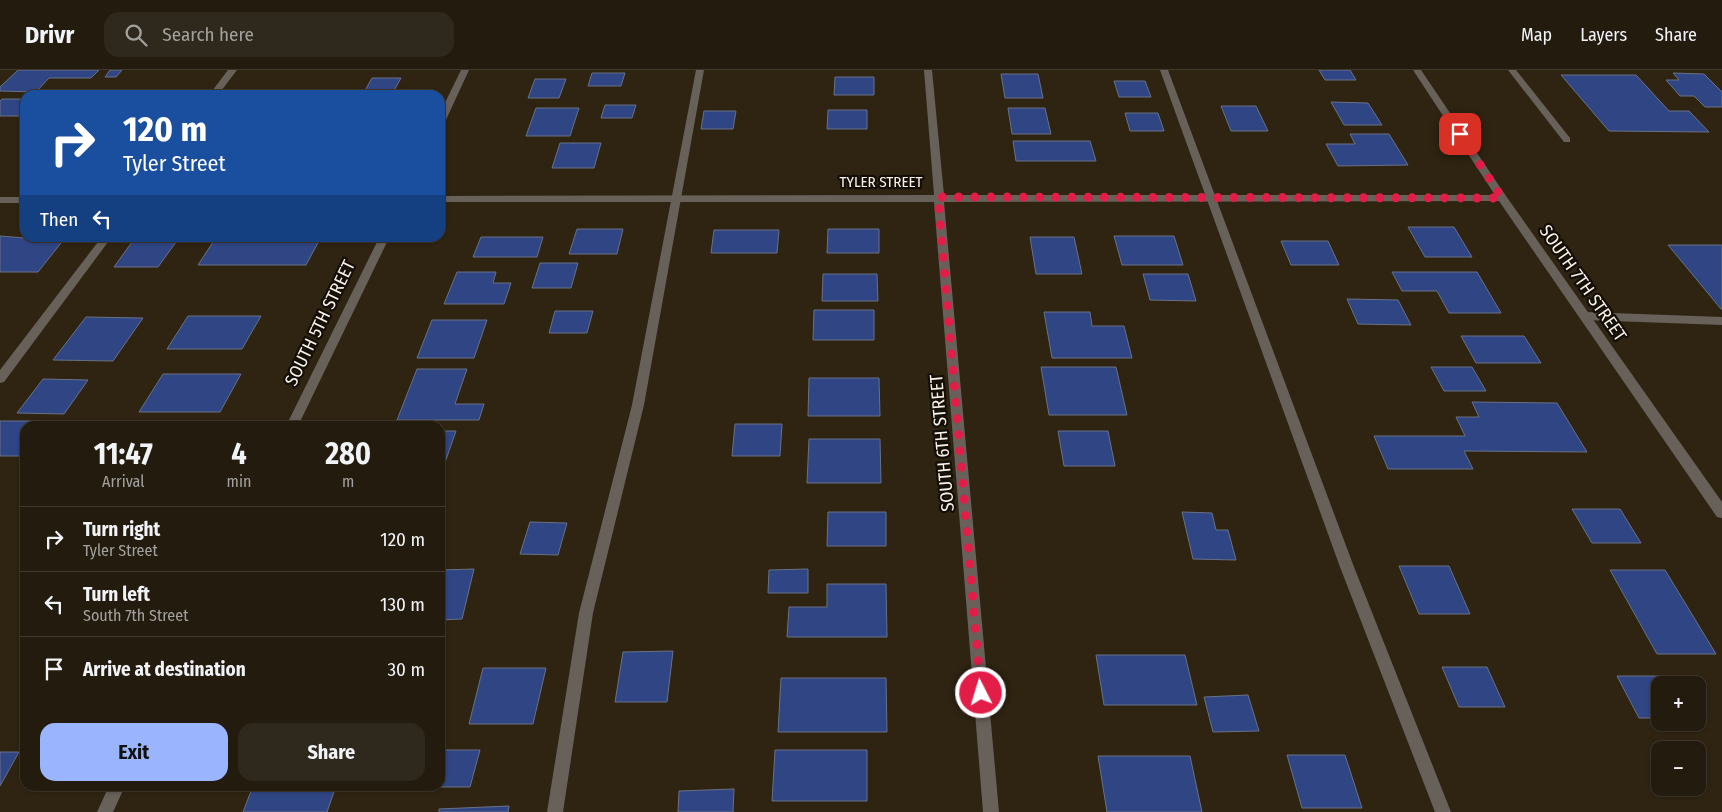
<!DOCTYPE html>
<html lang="en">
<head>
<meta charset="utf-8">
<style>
	:root { --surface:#231b0e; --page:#2f281c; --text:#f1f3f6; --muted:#a3a19e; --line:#40392e; --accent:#9ab5fd }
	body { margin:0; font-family:"Fira Sans Condensed",sans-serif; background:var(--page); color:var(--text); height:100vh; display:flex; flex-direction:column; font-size:19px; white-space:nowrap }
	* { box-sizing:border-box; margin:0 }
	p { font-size:16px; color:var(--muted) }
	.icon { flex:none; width:28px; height:28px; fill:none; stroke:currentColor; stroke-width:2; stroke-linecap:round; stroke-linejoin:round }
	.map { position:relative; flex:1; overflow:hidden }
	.drawer { position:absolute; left:20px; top:351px; width:425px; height:370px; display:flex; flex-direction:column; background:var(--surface); border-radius:15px; box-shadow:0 1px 4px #0004,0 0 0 1px var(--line) }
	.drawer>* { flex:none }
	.top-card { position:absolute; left:20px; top:20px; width:425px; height:152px; border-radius:15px; box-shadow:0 1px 4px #0004,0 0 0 1px var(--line); background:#1a4fa0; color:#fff; overflow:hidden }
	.buttons { position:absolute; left:1651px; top:606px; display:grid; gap:10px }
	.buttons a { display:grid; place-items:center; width:55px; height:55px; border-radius:10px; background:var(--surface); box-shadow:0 1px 4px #0004,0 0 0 1px var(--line); font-size:25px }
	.pin { position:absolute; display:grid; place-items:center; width:42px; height:42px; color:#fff; margin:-21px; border-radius:10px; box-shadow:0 2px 8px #0006 }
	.me { position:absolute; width:55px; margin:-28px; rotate:355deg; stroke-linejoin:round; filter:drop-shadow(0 0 4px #0008) }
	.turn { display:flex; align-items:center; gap:18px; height:105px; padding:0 20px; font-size:22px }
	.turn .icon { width:65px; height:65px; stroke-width:2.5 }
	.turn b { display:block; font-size:35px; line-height:42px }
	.then { display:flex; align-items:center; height:48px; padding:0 20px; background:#0003; gap:10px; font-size:19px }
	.eta { display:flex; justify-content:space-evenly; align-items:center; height:85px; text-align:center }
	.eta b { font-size:30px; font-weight:700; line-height:35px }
	.button { display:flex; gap:10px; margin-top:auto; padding:10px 20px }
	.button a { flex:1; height:58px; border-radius:15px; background:var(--accent); color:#111; font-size:20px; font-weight:700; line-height:58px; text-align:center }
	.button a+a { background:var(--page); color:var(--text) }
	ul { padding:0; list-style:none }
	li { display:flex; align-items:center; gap:15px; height:65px; padding:0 20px; border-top:1px solid var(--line) }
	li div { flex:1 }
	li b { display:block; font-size:19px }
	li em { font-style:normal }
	header { display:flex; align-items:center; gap:30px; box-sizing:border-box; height:70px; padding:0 25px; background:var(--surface); border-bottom:1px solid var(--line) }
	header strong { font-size:24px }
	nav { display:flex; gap:28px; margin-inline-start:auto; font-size:18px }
	.search { width:350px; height:45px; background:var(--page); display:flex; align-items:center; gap:12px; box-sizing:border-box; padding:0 18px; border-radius:15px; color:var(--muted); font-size:19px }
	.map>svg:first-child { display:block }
	.building { fill:#304584; stroke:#697185 }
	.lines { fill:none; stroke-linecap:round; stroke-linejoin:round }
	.service { fill:#676159; fill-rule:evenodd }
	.minor { fill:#676159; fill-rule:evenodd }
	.route { stroke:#e11d48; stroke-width:9; stroke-dasharray:0 16.2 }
	.labels { text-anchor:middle; stroke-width:4.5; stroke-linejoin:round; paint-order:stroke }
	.far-street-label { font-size:15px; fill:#faf2e7; stroke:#130e07 }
	.street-label { font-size:18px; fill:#faf2e7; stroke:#130e07 }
</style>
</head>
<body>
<header>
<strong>Drivr</strong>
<div class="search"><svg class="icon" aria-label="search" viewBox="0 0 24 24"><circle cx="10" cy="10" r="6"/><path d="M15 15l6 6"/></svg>Search here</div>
<nav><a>Map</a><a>Layers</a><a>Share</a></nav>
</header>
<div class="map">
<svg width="1722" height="742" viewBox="0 0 1722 742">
	<rect width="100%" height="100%" fill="#2f2412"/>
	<path class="building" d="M18,0H99L91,8H49L36,22L0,21V17Z
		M110,0H122L116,7H105Z
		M1319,0H1350L1356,10H1325Z
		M592,3H625L621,16H588Z
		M1673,3L1704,4L1722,22V37H1705L1694,26H1680L1666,10H1679Z
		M1001,4H1038L1043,28H1005Z
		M1561,5H1636L1669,41H1689L1709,62L1609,61Z
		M835,7H874V25H834Z
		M372,8H401L392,24H363Z
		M535,9H566L559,28H528Z
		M1114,11H1145L1151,27H1119Z
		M325,20H345L342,25H322Z
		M2,29H25V46H0V31Z
		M1331,32L1368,33L1382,55H1344Z
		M605,35H636L632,48H601Z
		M1221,36H1256L1268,61H1231Z
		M536,38H579L570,66H526Z
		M1008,38H1045L1051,64H1012Z
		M828,40H867V59H827Z
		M704,41H736L733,59H701Z
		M1125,43H1158L1164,61H1130Z
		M1350,64H1389L1408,95L1338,96L1326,74H1355Z
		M1013,71H1090L1096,91H1016Z
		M560,73H601L594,98H552Z
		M1408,157H1454L1472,187H1425Z
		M577,159H623L617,184H569Z
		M828,159H879V183H827Z
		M714,160H779L777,183H711Z
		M0,166L25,168H65L38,202H0Z
		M1114,166H1174L1183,195H1122Z
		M481,167H543L537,187H473Z
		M1030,167H1074L1082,204H1036Z
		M215,169H320L306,195H198Z
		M1281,171H1328L1339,195H1291Z
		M132,172H176L158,197H114Z
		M1668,175H1722V239H1721Z
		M540,193H578L571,218H532Z
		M457,202H496L493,213H511L504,234H444Z
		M1392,202H1477L1501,243H1449L1437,221H1402Z
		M823,204H877L878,231H822Z
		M1143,204H1188L1196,231L1150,230Z
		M1347,229L1398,230L1411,255L1358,254Z
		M814,240H874V270H813Z
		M555,241H593L587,263H549Z
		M1044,242H1090L1092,256H1124L1132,288H1052Z
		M188,246H261L242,279H167Z
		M86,247L143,248L113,291L53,290Z
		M432,250H487L474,288H417Z
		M1461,266H1524L1541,293H1476Z
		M1041,297H1116L1127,345H1049Z
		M1431,297H1472L1486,321H1444Z
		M417,299H467L455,334H484L479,350H397Z
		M163,304H241L220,342H139Z
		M809,308H879L880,346H808Z
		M43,309L88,310L64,344L17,343Z
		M1472,332L1557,333L1587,382L1464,381L1473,399H1388L1374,366H1465L1456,347H1479Z
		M0,351H72L69,356H25V386H0Z
		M735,354H782L780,386H732Z
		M440,361H456L442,401H440Z
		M1058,361H1108L1115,396H1064Z
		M809,369H880L881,413H807Z
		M1572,439H1620L1641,473H1592Z
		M828,442H886V476H827Z
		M1182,442L1212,443L1216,460H1228L1236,490L1193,489Z
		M530,452L567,453L558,485L520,484Z
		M1399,496H1449L1470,544H1419Z
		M474,499L462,549L440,550V500Z
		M808,499V523H768L769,500Z
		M1610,500H1665L1716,584H1657Z
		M827,514H886L887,567H787L789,537H827Z
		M673,581L667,632H615L623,582Z
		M1096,585H1185L1197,635H1104Z
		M1442,597H1487L1505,637H1459Z
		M483,598H546L533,654H469Z
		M1617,606H1683L1688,615H1660V648H1639Z
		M781,608H886L887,662H778Z
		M1248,625L1259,661L1213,662L1204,627Z
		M1698,631L1707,648H1698Z
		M440,680H480L470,717H404L440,716Z
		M775,680H867V731H772Z
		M0,682H19L0,716Z
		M1287,685H1345L1362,738H1302Z
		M1098,686H1190L1202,742H1107Z
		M253,716H336L327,742H243Z
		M734,719L733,742H678L679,721Z
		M509,736L508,742H439V739Z"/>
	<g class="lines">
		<path class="service" d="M228,0H237L218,25H209Z
			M696,0H704L644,335L593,543L563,742H547L579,543L632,335Z
			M1160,0H1168L1354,497L1451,742H1435L1340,497Z
			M1508,0H1516L1570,68V72H1564Z
			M101,168H111L4,312L0,313V300Z
			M1585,242L1722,247V255L1585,250L1579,246Z"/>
		<path class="minor" d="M461,0H469L445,52L440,55V43Z
			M924,0H932L944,125H1495L1413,0H1421L1506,126L1722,432V448L1717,447L1499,131L944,132L999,742H983L934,132H440V126L934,125Z
			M0,127H25V133H0Z
			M379,168H389L298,356H286Z
			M109,716H125L113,742H97Z"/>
	</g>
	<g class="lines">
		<path class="route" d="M981,623L938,127L1502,128L1460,64"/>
	</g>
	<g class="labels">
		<g class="far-street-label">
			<text x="881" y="117">TYLER STREET</text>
		</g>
		<g class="street-label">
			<text transform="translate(1583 213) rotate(55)" y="6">SOUTH 7TH STREET</text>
			<text transform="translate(320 253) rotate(-64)" y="6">SOUTH 5TH STREET</text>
			<text transform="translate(942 373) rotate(-95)" y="6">SOUTH 6TH STREET</text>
		</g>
	</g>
</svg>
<div class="buttons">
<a>+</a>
<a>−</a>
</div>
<div class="pin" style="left:1460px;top:64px;background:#d93025"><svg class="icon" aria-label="arrive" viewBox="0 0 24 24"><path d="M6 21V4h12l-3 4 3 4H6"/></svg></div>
<svg class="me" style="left:981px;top:623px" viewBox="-20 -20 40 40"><circle r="17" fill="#e11d48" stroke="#fff" stroke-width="3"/><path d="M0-11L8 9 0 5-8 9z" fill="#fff"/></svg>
<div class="top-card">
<div class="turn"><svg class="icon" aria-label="right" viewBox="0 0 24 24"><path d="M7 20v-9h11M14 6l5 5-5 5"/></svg><div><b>120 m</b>Tyler Street</div></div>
<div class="then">Then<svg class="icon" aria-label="left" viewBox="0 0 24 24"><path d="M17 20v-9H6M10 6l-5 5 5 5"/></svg></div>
</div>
<section class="drawer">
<div class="eta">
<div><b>11:47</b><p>Arrival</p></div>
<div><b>4</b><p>min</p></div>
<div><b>280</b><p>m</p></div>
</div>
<ul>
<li><svg class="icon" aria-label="right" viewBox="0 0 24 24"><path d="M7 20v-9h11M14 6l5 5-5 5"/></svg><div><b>Turn right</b><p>Tyler Street</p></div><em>120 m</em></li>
<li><svg class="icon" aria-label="left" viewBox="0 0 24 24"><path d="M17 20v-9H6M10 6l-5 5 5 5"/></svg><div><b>Turn left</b><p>South 7th Street</p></div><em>130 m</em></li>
<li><svg class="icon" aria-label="arrive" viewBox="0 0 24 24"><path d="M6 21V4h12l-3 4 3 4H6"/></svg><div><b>Arrive at destination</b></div><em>30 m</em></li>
</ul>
<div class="button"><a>Exit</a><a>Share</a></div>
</section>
</div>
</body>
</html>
